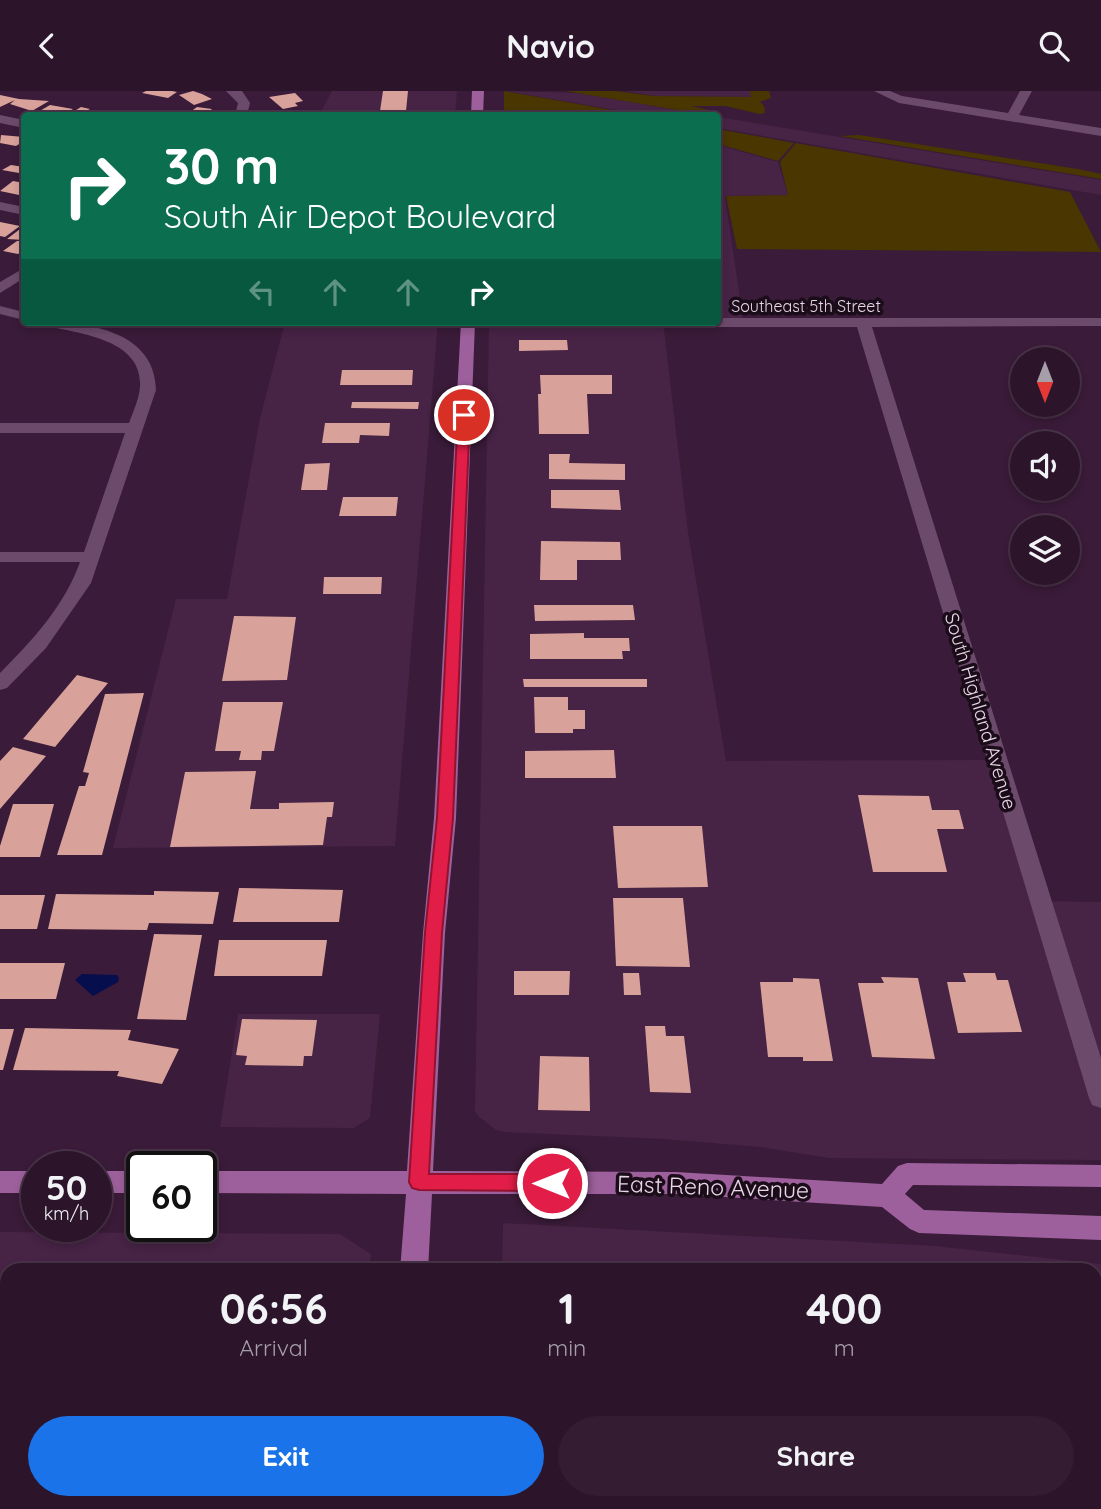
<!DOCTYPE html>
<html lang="en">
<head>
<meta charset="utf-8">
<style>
	:root { --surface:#2c142b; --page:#341d33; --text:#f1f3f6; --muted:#a69ea9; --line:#483347; --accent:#1a73e8 }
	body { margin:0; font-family:Quicksand,sans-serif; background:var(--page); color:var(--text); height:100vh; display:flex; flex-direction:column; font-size:26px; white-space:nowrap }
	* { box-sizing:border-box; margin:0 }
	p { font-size:23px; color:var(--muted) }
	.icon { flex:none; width:38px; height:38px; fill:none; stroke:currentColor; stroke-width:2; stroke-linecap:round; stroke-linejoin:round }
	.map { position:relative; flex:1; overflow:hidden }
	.panel { position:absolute; left:0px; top:1172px; width:1102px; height:247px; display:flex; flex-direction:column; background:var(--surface); border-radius:21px 21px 0 0; box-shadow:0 4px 10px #0003,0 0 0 2px var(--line) }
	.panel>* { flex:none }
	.guide { position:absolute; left:21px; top:21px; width:700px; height:214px; border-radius:7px; box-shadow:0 4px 10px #0003,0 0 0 2px var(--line); background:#0b6e4f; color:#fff; overflow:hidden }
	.needle { width:46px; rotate:180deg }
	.buttons { position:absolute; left:1010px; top:256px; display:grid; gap:14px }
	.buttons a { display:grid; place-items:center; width:70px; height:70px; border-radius:50%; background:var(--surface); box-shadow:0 4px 10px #0003,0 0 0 2px var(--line); font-size:35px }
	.speed { position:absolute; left:21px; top:1060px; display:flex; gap:14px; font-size:35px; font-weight:700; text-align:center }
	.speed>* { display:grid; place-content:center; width:91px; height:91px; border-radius:50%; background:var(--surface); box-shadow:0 4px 10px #0003,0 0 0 2px var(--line); line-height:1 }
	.speed small { font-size:18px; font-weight:400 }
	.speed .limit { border:4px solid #111; border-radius:10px; background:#fff; color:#111 }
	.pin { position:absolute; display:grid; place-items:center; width:60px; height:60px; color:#fff; margin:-30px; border:4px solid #fff; border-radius:50%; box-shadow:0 2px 7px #0007 }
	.me { position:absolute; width:77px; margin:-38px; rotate:270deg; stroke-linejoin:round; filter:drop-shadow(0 0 5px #0008) }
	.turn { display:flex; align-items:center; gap:24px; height:147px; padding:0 28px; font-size:32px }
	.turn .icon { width:91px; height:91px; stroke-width:2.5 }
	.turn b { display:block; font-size:49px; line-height:60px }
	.lanes { display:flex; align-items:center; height:66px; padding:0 28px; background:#0003; justify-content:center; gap:35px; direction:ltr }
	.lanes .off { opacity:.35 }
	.eta { display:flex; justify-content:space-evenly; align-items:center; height:119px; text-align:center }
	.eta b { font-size:42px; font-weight:700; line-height:49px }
	.cta { display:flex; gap:14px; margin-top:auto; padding:14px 28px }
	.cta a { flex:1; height:80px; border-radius:42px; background:var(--accent); color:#fff; font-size:28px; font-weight:700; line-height:80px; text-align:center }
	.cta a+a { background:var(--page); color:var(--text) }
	header { display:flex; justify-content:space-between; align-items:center; height:91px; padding:0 28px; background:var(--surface); font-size:32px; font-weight:700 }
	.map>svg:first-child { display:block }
	.built { fill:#472346 }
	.green { fill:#493600 }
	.water { fill:#070e4d }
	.building { fill:#d8a199 }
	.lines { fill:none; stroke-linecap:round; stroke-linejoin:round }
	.minor { fill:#6c4a6b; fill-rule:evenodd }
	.major { fill:#9d609c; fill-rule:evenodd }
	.route { fill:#e11d48; stroke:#92132f; stroke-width:2 }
	.labels { text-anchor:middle; stroke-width:7; stroke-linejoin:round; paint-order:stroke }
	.far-street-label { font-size:16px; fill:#ead6e9; stroke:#1a0c19 }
	.street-label { font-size:19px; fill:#ead6e9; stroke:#1a0c19 }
	.near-street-label { font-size:23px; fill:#ead6e9; stroke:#1a0c19 }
</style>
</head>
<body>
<header><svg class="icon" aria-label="back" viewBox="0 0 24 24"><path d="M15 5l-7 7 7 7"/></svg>Navio<svg class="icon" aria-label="search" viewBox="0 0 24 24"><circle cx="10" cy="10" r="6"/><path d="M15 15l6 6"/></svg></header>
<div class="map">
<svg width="1101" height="1418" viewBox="0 0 1101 1418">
	<rect width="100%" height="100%" fill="#3a1b39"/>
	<path class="built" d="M332,0H457L455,24H319Z
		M505,0L576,2L707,24H645Z
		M625,0H750L752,6L657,5Z
		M718,26L1101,89V104L718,37Z
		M718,54L778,71L788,104L725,105L743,228H718Z
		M285,231H438L395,755L113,757L176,508H227L260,327Z
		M489,231H663L688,441L726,670L989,669L1030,810L1101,811V1069L829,1067L760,1056L665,1048L505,1041L496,1039L478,1025L475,1020Z
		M238,923H380L370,1027L354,1037L220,1036Z
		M503,1132L935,1155L1101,1173V1418H496V1412H1096V1180L502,1179Z
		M0,1141L340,1143L371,1163L369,1180H7V1412H348V1418H0Z"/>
	<path class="green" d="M504,0L641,24H504Z
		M565,0H616L654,5L751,6L750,0H769L771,7L760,11L764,15L765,22L760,23L725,15H691L709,19L711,22L707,24Z
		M718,38L794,52L778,70L718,53Z
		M859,44L1078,78L1101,83V88L840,45Z
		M796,52L1070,101L1101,161L737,158L726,105L788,104L780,71Z"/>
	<path class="water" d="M82,883L117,884L119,887L118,891L93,905L75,889Z"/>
	<path class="building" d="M146,0H172L177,1L168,7L142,2Z
		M193,0L202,3L212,8L194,14L179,4Z
		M383,0H408L406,20H380Z
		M295,2L303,10L295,12L298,15L283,18L269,6Z
		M0,4L19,8L49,10L32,20L10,13L15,9L0,16Z
		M50,14L73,18L62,24L38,21Z
		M81,16L90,18L84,21L104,23L68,24Z
		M197,16L212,18L207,22L213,24H186Z
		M1,44L24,46V50L16,55L0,52Z
		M11,74L24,76V79L19,82L2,79Z
		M13,90L24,92V105L0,100Z
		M0,131L20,135L5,146L0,145Z
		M24,135V149L7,148Z
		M17,150H24V159L18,163L3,160Z
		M519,249H567L568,259L519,260Z
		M342,279H413L412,294H340Z
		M540,284H612V303H587L589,343H539L538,303H541Z
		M352,311H419L418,318L351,317Z
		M325,332H390L389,345L360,344L359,352H322Z
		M549,363H570L569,372L625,373V389L549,388Z
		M330,372L327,399H301L305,373Z
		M551,399H619L621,419L551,417Z
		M343,406H398L396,425H339Z
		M541,450L620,451L621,469H577V489H540Z
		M324,486H382L381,503H323Z
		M534,514H633L635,529L535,530Z
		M234,525L296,526L287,589L222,590Z
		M584,542V547H629L630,560H622L623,568H530V543Z
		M77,584L108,592L55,656L23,648Z
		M523,588H647V596H524Z
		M144,602L102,764H57L79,695H85L89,682L83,681L105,603Z
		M534,606H568V619H585V638H573V642H535Z
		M223,611H283L274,660H262L261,669H239L241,660H215Z
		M13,656L46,665L0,718V670Z
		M614,659L616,687H525V660Z
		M256,680L250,718H279V712L334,711L332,726H327L323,754L170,756L185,681Z
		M858,704L929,705L932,719H959L964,738H937L947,781H873Z
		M13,713H54L40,766H0V755Z
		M613,735H702L708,796L618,797Z
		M239,797L343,799L339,831H233Z
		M154,800L219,801L213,833L149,832L147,839L48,838L56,803L154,804Z
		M0,804H45L37,838H0Z
		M613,807H683L690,876L616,875Z
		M154,843L202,844L186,929L137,928Z
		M219,849H327L322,885H214Z
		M0,872H65L56,908H0Z
		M514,880H570L569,904H514Z
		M623,882H639L641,904H624Z
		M963,882H995L997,889H1008L1022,941L958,942L947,891H966Z
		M881,886L918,887L935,968L872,966L858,892H884Z
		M793,887L819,888L833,970H803V966H768L760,891H793Z
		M242,928L317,929L312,965H304L303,975L245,974L247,965L236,964Z
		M645,935H665L666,945H684L691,1002L650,1001Z
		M25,937L131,939L128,949L179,958L162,993L117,985L119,980L13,979Z
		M0,938H14L3,979H0Z
		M540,965L589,966L590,1020L538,1019Z
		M0,1331H7V1378L1,1403Z"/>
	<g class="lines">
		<path class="minor" d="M226,0H242L250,12L247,24H235L238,12Z
			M874,0H890L902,5L1008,22L1020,0H1032L1019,24L1101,37V45L899,12Z
			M0,24L24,29V37L0,32Z
			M0,111L24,116V124L0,119Z
			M24,177V187L0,202V191Z
			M0,215L24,221V229L0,223Z
			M718,227H1101V235L872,236L1101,967V1017L1092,1014L1089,1007L857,236H468L461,232L718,231Z
			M42,231C88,231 155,240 156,299L91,492L46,557L7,597L0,599V582C32,550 65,514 80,471H0V461H84L125,342H0V332H129C133,321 139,308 140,296C143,247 78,243 44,234Z"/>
		<path class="major" d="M472,0H484L483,24H471Z
			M461,231H475L456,727L445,842L433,1080L676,1081L882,1093L898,1075L907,1072L1101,1074V1096L913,1094L905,1103L924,1119L1101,1125V1149L919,1142L910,1138L882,1116L676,1103H432L428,1180H400L406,1103L201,1102V1080H407L423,842L434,727Z
			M0,1080H37V1102H0Z
			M96,1080H142V1102H96Z
			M364,1412H394L392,1418H362Z
			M423,1412H454L456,1418H425Z"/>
	</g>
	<path class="route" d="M464,320L470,324L453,727L442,842L429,1083H552L559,1086L562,1092L559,1098L552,1100L419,1099L412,1097L409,1091L425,842L437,727L458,324Z"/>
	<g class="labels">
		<g class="far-street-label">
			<text x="806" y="221">Southeast 5th Street</text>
		</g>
		<g class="street-label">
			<text transform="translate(981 620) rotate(73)" y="7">South Highland Avenue</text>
		</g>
		<g class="near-street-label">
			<text transform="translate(713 1096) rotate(2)" y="8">East Reno Avenue</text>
		</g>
	</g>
</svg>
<div class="buttons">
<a><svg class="needle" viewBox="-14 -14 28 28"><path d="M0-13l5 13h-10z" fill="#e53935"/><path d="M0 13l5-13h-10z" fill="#a69ea9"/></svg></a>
<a><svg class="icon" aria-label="sound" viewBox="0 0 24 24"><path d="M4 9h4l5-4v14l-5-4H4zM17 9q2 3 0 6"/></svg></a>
<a><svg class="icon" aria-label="layers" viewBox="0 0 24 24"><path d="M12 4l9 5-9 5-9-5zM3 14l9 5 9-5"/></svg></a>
</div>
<div class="speed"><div>50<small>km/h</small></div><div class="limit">60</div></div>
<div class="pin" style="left:464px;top:324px;background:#d93025"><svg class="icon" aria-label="arrive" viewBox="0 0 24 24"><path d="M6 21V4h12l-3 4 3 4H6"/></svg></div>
<svg class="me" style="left:552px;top:1092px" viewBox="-20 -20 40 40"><circle r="17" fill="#e11d48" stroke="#fff" stroke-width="3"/><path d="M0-11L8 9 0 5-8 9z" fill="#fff"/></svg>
<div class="guide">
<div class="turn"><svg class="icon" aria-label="right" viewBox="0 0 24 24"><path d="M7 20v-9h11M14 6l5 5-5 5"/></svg><div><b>30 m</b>South Air Depot Boulevard</div></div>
<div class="lanes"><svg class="icon off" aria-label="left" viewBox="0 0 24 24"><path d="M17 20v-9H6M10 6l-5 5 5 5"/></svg><svg class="icon off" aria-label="ahead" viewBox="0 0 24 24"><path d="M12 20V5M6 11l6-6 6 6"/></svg><svg class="icon off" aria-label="ahead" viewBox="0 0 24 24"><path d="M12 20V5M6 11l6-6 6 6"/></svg><svg class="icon" aria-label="right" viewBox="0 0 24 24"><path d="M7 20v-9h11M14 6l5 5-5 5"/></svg></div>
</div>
<section class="panel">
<div class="eta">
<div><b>06:56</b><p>Arrival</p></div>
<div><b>1</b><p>min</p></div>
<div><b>400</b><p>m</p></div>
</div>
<div class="cta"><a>Exit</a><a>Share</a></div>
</section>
</div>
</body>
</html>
